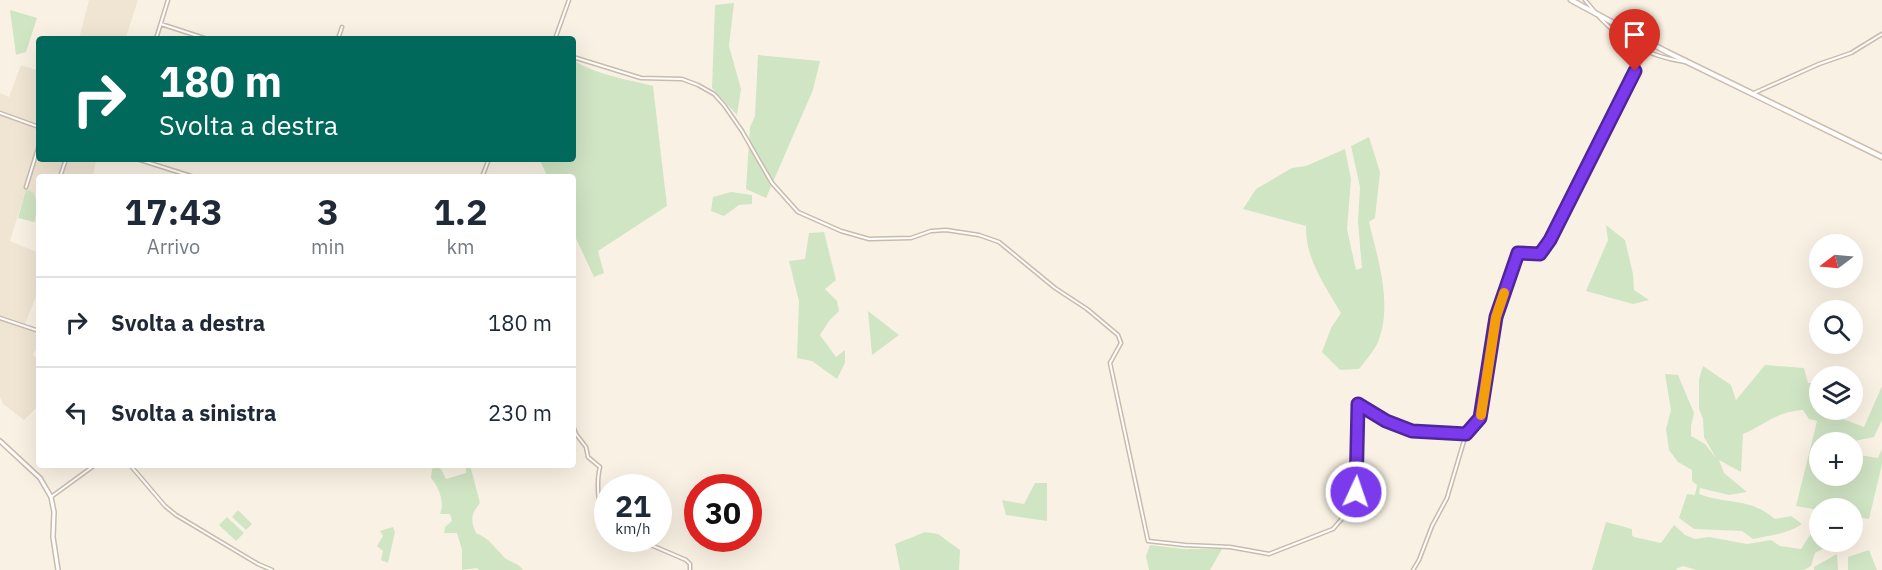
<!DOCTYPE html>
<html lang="it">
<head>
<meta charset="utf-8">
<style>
	:root { --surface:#fff; --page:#f2f2f3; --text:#1f2937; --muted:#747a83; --line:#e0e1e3 }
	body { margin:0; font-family:"IBM Plex Sans",sans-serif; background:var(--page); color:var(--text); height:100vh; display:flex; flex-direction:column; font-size:22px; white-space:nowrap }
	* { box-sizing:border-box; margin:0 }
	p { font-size:20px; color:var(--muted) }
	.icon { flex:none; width:33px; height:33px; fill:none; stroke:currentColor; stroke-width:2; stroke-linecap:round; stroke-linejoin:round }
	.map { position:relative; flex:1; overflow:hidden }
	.sheet { position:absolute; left:36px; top:174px; width:540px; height:294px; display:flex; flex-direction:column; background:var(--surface); border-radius:6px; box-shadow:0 6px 24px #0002 }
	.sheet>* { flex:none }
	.hud { position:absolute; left:36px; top:36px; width:540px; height:126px; border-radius:6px; box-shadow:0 6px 24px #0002; background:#00695c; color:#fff; overflow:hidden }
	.needle { width:39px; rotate:254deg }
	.buttons { position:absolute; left:1809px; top:234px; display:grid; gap:12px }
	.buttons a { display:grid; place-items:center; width:54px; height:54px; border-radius:50%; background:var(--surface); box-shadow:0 6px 24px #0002; font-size:30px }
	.speed { position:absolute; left:594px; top:474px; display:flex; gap:12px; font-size:30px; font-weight:700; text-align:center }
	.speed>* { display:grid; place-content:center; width:78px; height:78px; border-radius:50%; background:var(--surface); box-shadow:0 6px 24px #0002; line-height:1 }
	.speed small { font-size:15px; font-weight:400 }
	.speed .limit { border:9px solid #d22; background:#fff; color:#111 }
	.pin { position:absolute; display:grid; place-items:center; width:51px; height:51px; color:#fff; margin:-62px -26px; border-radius:50% 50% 50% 0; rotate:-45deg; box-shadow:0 0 6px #0007 }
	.pin .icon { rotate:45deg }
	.me { position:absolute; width:66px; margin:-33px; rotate:3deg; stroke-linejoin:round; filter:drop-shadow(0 0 4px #0008) }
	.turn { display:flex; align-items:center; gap:21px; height:126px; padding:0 24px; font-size:27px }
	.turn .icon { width:78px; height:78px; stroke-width:2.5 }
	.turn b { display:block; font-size:42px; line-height:51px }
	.eta { display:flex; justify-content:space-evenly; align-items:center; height:102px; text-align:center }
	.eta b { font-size:36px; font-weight:700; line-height:42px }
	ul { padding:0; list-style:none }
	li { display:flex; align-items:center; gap:18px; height:90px; padding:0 24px; border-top:2px solid var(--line) }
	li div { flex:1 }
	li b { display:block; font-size:22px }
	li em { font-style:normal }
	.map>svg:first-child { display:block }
	.residential { fill:#f0e5d3 }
	.green { fill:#d0e5c4 }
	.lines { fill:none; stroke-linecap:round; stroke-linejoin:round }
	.minor-casing { stroke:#c9bbac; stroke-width:5 }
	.tertiary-casing { stroke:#c9bbac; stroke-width:6 }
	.secondary-casing { stroke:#cebdad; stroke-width:7 }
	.minor { stroke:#fff; stroke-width:2 }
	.tertiary { stroke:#fff; stroke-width:3 }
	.secondary { stroke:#fff; stroke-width:4 }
	.route-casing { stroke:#51269a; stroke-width:15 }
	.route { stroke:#7c3aed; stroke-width:10 }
	.slow { stroke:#f59e0b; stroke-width:10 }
</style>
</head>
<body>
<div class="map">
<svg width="1882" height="570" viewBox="0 0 1882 570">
	<rect width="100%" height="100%" fill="#f9f2e4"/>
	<path class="residential" d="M89,0H138L126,37L130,39H79Z
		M21,65L39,71V159H96L93,177H39V224L34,222L38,207L26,189L10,241L39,253V289L25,324L39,329V345L33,354L39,363V405L24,420L3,404L0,397V93L9,97Z"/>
	<path class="green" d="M734,3L729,46L741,89L737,115L712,88L715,5Z
		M10,10L37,18L26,52L16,55Z
		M758,55L820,61L813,90L766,198L746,189L750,127L755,116Z
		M573,60C597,75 626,79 653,86L667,206L598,251L604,273L594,277L573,232V177H548L539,159H573Z
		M1369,137L1380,172L1375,218L1369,222C1378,260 1393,304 1378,342C1374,351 1365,361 1359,369L1340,370L1322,352L1331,328L1341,313C1325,286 1305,258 1306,226L1243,209L1256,189L1292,168L1306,166L1345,149L1351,179L1347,229L1356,270L1362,268L1358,222L1360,187L1351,146Z
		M26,189L34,193L38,207L34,222L18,218Z
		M731,192L752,195V204L739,205L724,216L711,211L713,197Z
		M1606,225L1625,240L1633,274L1634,290L1649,300L1633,304L1586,291L1608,240Z
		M824,232L836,280L825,289L837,301L839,311L829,321L820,335L836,357L845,350V363L837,379L812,361L797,358L799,301L789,261L805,259L809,233Z
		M868,311L899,335L872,355Z
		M1765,365L1804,368L1808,383H1819V410L1864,427L1882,386V420L1874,437L1850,442H1820V476H1852L1853,454L1878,458L1882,449V464L1869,519L1853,516L1852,508H1820L1819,510L1796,506L1817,421L1809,419L1803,410C1775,412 1767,424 1743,434L1741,472L1719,460L1724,473L1747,492L1729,495L1700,488L1699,494C1728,505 1749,497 1775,519L1791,516L1802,524C1788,534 1770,535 1753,539L1742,531L1694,529L1679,518L1687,494L1695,495L1697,485L1692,481V470L1678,462L1669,450L1666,429L1671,410L1665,374L1678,375L1694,413L1691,426V436L1705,444L1716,458L1704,437L1703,419L1699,409V379L1703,366L1731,385L1736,400Z
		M466,465H470L480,503C471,514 470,520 476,533C488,538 494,546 503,556C509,563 518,562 523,570H479L477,568L462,570V550L457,533H444L445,527L452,521L450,514H440C445,503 439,487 431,478L432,469L436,467L441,469L446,479L466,473Z
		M1035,483H1047V521L1006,515L1002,500L1024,504Z
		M238,510L252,524L246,530L232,517Z
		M227,517L244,533L236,541L219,525Z
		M1606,522L1632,529V535L1634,537L1661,543L1674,525L1685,535L1695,539L1709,537L1747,544L1771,540L1780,546L1801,549L1812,532L1819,537L1820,542H1835L1815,553L1811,566L1804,570H1697L1683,566L1676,569L1677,570H1592Z
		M393,527L395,532L388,563L381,560L383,551L377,546L383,536L380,531Z
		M925,532L938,534L960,550L959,570H900L895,544Z
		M1150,545L1184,549H1222L1210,570H1149L1146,556Z
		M1869,550L1877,570H1848V557Z
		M1837,554L1838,570H1814V567Z"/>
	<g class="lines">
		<defs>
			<path id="minor" d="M1585,0L1595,12
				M1599,17C1624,43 1648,56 1685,62
				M161,24L207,39
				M156,39L168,0
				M338,39L342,27
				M555,39L569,0
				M573,57L641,78L682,79L698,85L714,94L724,105L742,131L772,183L798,212L841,231L869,239L911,238L931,231L946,230L979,235L999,242L1055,288L1087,309L1118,335L1121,343L1110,363L1148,541L1185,545L1230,547L1269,554L1333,529L1346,514L1356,492L1358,404L1386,421L1412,431L1466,434
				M1754,93L1819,64L1851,53L1882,34
				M0,113L39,127
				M137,159L194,177
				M60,177L66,159
				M482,177L489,159
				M26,187L39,145
				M0,318L39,331
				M573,426L576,434L586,447L588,457L600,467C596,482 598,518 608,529
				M130,465L165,506L176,515L258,564L272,570
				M51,497L95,465
				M624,538L651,545L686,560L690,564V570
				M1413,570L1419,560L1432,526L1447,498L1466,434L1480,418L1496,317L1518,253L1540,254L1550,240L1645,52"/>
			<path id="tertiary" d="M0,441L40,478L51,497L54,512L53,537L58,570"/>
			<path id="secondary" d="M1571,0L1667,52L1882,157"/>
		</defs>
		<use href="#minor" class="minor-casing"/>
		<use href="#tertiary" class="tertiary-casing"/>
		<use href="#secondary" class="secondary-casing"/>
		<use href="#minor" class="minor"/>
		<use href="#tertiary" class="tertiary"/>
		<use href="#secondary" class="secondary"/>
	</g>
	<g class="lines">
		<defs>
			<path id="route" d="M1356,492L1358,404L1386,421L1412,431L1466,434L1480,418L1496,317L1518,253L1540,254L1550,240L1635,71"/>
		</defs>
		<use href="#route" class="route-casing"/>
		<use href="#route" class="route"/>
		<path class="slow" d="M1481,415L1496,317L1504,293"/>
	</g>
</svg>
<div class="buttons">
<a><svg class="needle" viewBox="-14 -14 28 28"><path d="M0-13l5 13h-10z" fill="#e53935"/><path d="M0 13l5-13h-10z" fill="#747a83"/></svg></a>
<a><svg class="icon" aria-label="search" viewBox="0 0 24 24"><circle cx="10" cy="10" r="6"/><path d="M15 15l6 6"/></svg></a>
<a><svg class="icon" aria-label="layers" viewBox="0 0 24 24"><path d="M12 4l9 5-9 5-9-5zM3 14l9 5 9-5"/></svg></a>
<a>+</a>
<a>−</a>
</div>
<div class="speed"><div>21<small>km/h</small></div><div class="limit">30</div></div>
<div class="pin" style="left:1635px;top:71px;background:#d93025"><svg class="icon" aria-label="arrive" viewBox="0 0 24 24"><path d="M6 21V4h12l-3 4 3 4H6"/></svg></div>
<svg class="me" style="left:1356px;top:492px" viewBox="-20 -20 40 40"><circle r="17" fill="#7c3aed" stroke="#fff" stroke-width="3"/><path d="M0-11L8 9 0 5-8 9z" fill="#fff"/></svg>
<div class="hud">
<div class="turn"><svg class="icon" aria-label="right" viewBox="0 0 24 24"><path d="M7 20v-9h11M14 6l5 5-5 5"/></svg><div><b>180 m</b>Svolta a destra</div></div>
</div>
<section class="sheet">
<div class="eta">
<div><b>17:43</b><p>Arrivo</p></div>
<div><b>3</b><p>min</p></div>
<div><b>1.2</b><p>km</p></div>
</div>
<ul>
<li><svg class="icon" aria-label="right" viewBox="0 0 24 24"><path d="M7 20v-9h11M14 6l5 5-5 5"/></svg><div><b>Svolta a destra</b></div><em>180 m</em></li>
<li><svg class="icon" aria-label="left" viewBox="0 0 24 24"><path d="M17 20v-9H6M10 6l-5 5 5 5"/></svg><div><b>Svolta a sinistra</b></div><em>230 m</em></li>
</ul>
</section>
</div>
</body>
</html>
